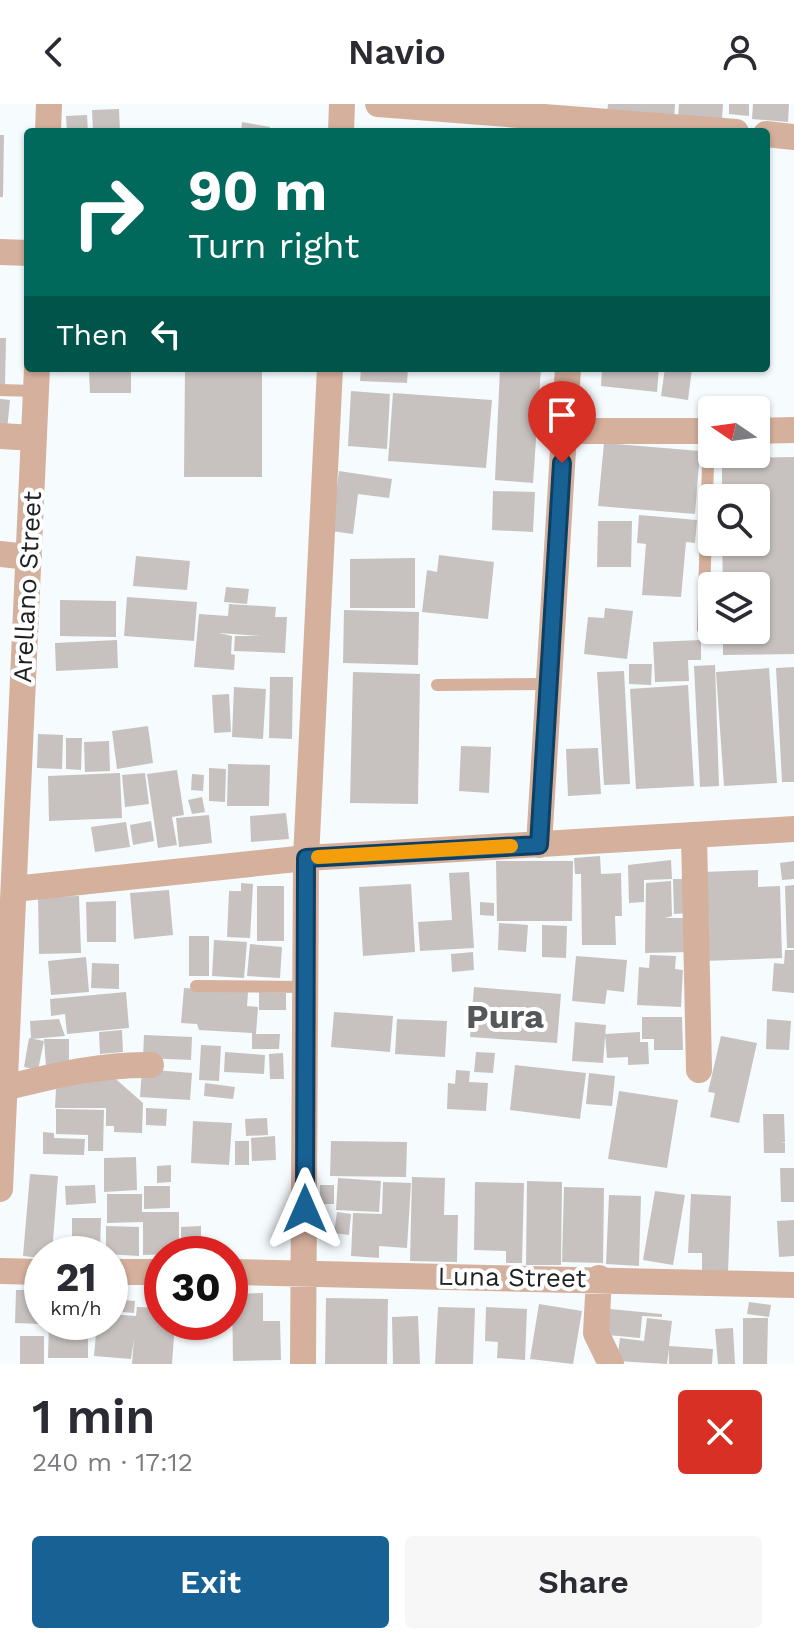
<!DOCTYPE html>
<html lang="en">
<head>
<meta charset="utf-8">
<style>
	:root { --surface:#fff; --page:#f7f7f7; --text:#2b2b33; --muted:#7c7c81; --accent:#176195 }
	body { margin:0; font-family:"Work Sans",sans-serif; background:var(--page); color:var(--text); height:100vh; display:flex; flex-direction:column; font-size:30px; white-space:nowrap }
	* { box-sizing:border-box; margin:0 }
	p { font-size:26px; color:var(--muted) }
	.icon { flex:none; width:44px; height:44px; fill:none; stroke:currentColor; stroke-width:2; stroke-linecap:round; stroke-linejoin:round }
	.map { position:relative; height:1260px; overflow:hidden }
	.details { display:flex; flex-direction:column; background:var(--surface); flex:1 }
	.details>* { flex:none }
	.hud { position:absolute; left:24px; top:24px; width:746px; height:244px; border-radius:8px; box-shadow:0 2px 6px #0004; background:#00695c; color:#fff; overflow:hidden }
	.needle { width:52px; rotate:283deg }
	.fabs { position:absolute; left:698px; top:292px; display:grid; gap:16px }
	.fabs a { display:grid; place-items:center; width:72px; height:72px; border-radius:8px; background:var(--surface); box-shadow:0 2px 6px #0004; font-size:40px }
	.speed { position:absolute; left:24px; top:1132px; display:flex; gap:16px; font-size:40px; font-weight:700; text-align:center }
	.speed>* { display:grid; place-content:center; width:104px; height:104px; border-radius:50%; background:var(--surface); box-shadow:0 2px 6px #0004; line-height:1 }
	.speed small { font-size:20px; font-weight:400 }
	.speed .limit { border:12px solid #d22; background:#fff; color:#111 }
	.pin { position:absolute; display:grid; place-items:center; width:68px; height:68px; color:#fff; margin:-82px -34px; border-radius:50% 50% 50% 0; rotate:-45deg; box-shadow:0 0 8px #0007 }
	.pin .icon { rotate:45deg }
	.me { position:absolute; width:88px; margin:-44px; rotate:0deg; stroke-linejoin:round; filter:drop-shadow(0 0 6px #0008) }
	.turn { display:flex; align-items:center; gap:28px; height:168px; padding:0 32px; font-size:36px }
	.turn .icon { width:104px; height:104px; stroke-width:2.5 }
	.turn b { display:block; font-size:56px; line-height:68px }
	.then { display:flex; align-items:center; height:76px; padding:0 32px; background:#0003; gap:16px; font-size:30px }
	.round { display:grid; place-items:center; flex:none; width:84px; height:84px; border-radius:8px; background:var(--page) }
	.headline { display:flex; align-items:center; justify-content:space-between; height:136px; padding:0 32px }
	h1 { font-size:48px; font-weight:600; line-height:60px }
	.button { display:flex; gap:16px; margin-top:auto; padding:16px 32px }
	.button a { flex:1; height:92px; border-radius:8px; background:var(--accent); color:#fff; font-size:32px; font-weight:600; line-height:92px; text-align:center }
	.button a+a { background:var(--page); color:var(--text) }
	header { display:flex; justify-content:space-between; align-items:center; height:104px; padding:0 32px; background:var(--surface); font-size:36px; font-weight:600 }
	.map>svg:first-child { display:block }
	.building { fill:#c7c2c0 }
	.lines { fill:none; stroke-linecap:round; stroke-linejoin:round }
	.service { stroke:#d5b09d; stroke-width:12 }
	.minor { stroke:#d5b09d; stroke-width:26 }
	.route-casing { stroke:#0f3f61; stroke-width:20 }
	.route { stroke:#176195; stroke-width:14 }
	.slow { stroke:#f59e0b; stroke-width:14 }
	.labels { text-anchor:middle; stroke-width:8; stroke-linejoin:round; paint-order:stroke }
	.street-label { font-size:26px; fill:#1f2122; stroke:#fff }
	.district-label { font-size:34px; font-weight:bold; fill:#55585b; stroke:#fff }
</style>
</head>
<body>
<header><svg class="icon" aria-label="back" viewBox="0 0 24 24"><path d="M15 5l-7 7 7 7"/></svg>Navio<svg class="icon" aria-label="person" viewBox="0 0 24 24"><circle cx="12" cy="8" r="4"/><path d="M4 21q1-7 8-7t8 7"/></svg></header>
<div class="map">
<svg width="794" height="1260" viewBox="0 0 794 1260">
	<rect width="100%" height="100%" fill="#f6fbfe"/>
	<path class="building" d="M608,0H675L674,16L607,10Z
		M679,0H723L722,15L678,13Z
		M729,0H749V12L729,10Z
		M753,0H789L788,18L752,15Z
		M119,5L120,28H93L92,6Z
		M87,11L88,28H67L66,12Z
		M242,18L270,23L269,28H241Z
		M0,31H4L3,93H0Z
		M0,234H6L5,281H0Z
		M185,264H262V373H184Z
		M361,264H408L407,279L360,277Z
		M500,264H541L533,379L495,376Z
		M602,264H659L657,288L601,282Z
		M665,264H692L688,296L661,292Z
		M131,266V289H90L89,267Z
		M351,287L390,290L387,345L348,342Z
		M393,289L492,296L486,364L388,357Z
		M0,295L10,296L7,326L0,325Z
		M604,339L700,347L695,410L598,402Z
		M794,353V550L723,551V526H756V482H723L722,438H756V394H722V354Z
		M339,367L392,375L389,394L358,390L353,430L331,427Z
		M493,387L535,388L533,428L492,426Z
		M639,411L697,416L695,439L686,438L681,493L642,491L646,440L637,439Z
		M598,417H632L631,463H597Z
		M439,451L494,458L488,515L422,508L427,466L437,468Z
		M136,452L190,457L187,486L133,482Z
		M415,454V504H350V455Z
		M226,483L249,485L247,500L224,498Z
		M127,493L197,498L194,537L124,532Z
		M60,496L116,497V533L60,532Z
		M229,500L276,503L275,513H287L285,549L234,547L235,532H260L219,529L232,532L231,550L235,551L234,566L194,563L199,510L228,512Z
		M605,504L633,507L627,555L584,550L588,513L604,514Z
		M344,506L419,508L418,561L343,559Z
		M117,536L118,564L56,567L55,539Z
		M701,536V556H688L689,577L655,578L653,538Z
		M629,560H652L651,581L629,580Z
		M715,561L719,682L700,683L694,562Z
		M794,563V678H782L776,564Z
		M769,564L777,679L724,682L716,568Z
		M624,567L630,680L604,681L597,568Z
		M353,568L420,570L418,700L350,699Z
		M270,573H293L292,635L269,634Z
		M688,581L694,682L636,685L630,585Z
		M234,583L266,585L263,635L232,633Z
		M229,590L231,628L214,629L212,591Z
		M148,622L153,659L117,665L112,627Z
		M38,630L63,631L62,665L37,664Z
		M66,634H82L81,666L66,665Z
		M109,637L110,667L85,668L84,638Z
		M461,642L491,643L489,689L459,687Z
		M598,644L601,690L568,692L566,645Z
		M228,660L270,661L269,702H227Z
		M209,664L226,665L225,698L209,697Z
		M177,666L184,711L172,713L177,741L158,744L147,670Z
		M120,669L122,714L49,717L48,672Z
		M145,669L149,700L125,703L122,671Z
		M192,670L204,671L203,687L191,686Z
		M202,693L205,708L192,710L188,696Z
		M286,709L289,735L251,738L250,712Z
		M209,711L212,739L179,743L176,714Z
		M151,717L154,737L133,741L130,721Z
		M126,718L130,743L95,748L91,723Z
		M600,752L601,770L621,769L622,812H615L616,841H582L581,770H575L574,754Z
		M671,756L672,775L644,776V798L629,799L628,761Z
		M496,757H573L572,817H497Z
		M794,757V775L782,776L780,759Z
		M758,766V783L780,782L782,854L705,857L702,768Z
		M469,768L474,844L420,847L418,818L452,816L449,769Z
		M673,775H689L691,809L674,810Z
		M671,777L672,812L665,814H690L691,848L645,849L646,779Z
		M241,779L253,780L250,834L227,833L229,787H241Z
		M411,780L415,848L363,852L359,783Z
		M794,781V844H787L785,782Z
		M257,782H284V837H257Z
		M169,786L173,831L134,835L130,789Z
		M79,792L81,849L39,850L38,793Z
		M116,797V838H87L86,798Z
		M480,798L494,799V812L480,811Z
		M499,819L528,821L526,848L498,846Z
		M542,821L567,822L566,854L542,853Z
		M189,832H209V872H189Z
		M214,836L247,838L244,874L212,872Z
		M250,840L282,843L280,874L247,872Z
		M785,846H794V889L772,887L774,859L784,860Z
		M473,848L474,866L452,868L451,850Z
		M650,851L676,852L675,865L683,866L681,903L637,901L639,863L649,864Z
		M576,852L627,856L624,888L607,886L605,900L572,897Z
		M86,853L89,888L51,891L48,857Z
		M92,859L119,860V885L91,884Z
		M474,883L561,890L557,939L470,933Z
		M184,884L248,888L247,902L258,903L256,930H280L279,945H252V929L199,926L197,920L181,919Z
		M126,888L129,924L67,930L65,910L51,912L50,895Z
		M259,888L286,889V906H259Z
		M334,908L393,912L390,948L331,943Z
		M642,913H682L683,946H654V935H642Z
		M59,915L65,932L31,935L30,917Z
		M397,915L447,917L445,953L395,950Z
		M767,915L791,917L789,946L766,945Z
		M575,918L606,921L603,959L572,957Z
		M122,926L123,948L100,950L99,928Z
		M640,928V938H648L649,960L628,961V953L607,954L605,930Z
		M144,931L192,933L191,956L143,954Z
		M721,932L757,939L739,1019L710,1013L715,989L708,988Z
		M29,934L44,937L38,966L24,963Z
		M44,935H69V963L46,964Z
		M201,941L221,942L219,977L199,976Z
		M225,948L265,951L264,970L224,968Z
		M476,948L495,949L493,969L474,968Z
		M283,949L284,975H270L269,950Z
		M515,961L586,969L580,1015L510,1006Z
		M142,965L192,969L190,996L140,993Z
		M456,966L470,967L469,978L488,979L486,1007L447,1005L448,979L455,980Z
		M589,969L615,972L612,1002L586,1000Z
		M110,970L143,999L142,1029L114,1028V1022H106V1004H55L56,985Z
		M205,979L235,983L233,995L204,992Z
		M619,987L678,996L667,1064L608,1055Z
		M146,1004L167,1005L166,1022L146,1021Z
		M56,1005L104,1006L103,1047H88V1031L56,1030Z
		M763,1010H784L785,1038L782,1039H785V1049H764Z
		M267,1014L268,1031L246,1032L245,1015Z
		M193,1017L232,1019L229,1061L191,1059Z
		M43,1028L54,1029V1034L85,1035L84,1051L43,1050Z
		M275,1032L276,1056L252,1057L251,1034Z
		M235,1037H249V1061H235Z
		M331,1037L407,1038L406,1073L330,1072Z
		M136,1053L137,1086L104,1088V1054Z
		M171,1061V1078L157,1079V1062Z
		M780,1064H794V1098H781Z
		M30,1070L58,1072L52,1150H42V1154L23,1152Z
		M412,1073L445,1074L444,1111H458L457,1158L410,1157Z
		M338,1074L381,1077L379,1108L336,1106Z
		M527,1077L562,1078L561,1161H526Z
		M383,1078L411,1079L407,1144L379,1142V1154L351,1152L353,1109L382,1110Z
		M475,1078L524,1079L522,1159H506V1147L474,1146Z
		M95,1081L96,1099L66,1101L65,1082Z
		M320,1081H334V1100H320Z
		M144,1082H170V1104L144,1105Z
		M564,1083L604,1084L603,1159L562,1158Z
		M655,1087L685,1091L673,1161L643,1156Z
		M107,1090H142V1108H179V1150L143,1151V1118L107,1119Z
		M691,1090L731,1092L728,1168L702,1167V1149H688Z
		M609,1091L641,1092L639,1162L606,1160Z
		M337,1108L351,1110L349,1131L334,1129Z
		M72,1114H101L100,1150H72Z
		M794,1116V1152L779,1153L777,1117Z
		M106,1122L139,1123V1152L106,1150Z
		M201,1122V1150H181V1123Z
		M16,1186H41L40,1220L15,1219Z
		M263,1189V1217H280L281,1256L233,1257L232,1190Z
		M326,1194L388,1195L387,1260H325Z
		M110,1195L135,1197L134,1209L110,1207Z
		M749,1198L771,1201L769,1213L747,1210Z
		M539,1200L582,1207L573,1260L530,1255Z
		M137,1203L162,1204V1218H175L172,1260H132L134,1235L131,1255L94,1252L97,1218H110V1210L136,1212Z
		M438,1203L475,1204L473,1260H435Z
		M486,1203L527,1205L525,1256L497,1254L498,1238L485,1237Z
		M610,1205L662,1210V1213L642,1212L640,1234L608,1231Z
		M418,1212L420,1260H393L392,1213Z
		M647,1214L672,1217L669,1242L713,1245L712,1260H669V1245L667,1260L617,1257L620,1234L644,1237Z
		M743,1214H768L767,1260H743Z
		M49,1218H88V1254H48Z
		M733,1224L735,1260H718L715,1225Z
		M20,1232H44V1260H20Z"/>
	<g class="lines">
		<path class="service" d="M0,286L36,287
			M703,525L709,327
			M437,581L549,580
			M196,882L306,883"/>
		<path class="minor" d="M378,0L736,28
			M48,28L49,0
			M341,28L342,0
			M766,30L794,33
			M0,148L28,149
			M564,327H712
			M756,327L794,326
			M0,332L34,334
			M0,450L29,453
			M694,731L699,966
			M539,741L568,264
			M14,785L306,754L794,725
			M4,984C54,972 100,960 151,961
			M0,1085L37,264
			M0,1167L42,1168
			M110,1168H162
			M230,1168L794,1181
			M599,1174L596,1229L611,1260
			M303,1260L306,754L330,264"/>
	</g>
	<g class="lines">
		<defs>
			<path id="route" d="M305,1105L306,754L539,741L562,359"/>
		</defs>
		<use href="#route" class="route-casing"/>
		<use href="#route" class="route"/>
		<path class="slow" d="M318,753L511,742"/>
	</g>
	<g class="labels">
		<g class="street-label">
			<text transform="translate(27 483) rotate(-87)" y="9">Arellano Street</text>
			<text transform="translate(512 1173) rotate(1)" y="9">Luna Street</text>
		</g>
		<g class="district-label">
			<text x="505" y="924">Pura</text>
		</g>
	</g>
</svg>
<div class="fabs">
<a><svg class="needle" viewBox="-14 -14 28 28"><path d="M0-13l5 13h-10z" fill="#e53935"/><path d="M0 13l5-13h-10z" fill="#7c7c81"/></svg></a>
<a><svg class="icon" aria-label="search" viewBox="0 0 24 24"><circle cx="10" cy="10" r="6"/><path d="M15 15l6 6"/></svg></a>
<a><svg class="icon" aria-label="layers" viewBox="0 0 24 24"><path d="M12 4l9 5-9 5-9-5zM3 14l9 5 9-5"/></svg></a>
</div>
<div class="speed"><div>21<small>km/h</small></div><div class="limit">30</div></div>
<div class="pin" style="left:562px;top:359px;background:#d93025"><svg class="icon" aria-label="arrive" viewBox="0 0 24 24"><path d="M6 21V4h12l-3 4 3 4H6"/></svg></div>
<svg class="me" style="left:305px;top:1105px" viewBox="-20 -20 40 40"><path d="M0-17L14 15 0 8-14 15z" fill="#176195" stroke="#fff" stroke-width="4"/></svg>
<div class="hud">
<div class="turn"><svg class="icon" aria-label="right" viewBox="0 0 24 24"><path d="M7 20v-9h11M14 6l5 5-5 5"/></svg><div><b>90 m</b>Turn right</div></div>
<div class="then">Then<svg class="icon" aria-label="left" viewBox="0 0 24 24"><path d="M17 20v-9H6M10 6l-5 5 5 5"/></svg></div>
</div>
</div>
<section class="details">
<div class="headline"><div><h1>1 min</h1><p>240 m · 17:12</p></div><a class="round" style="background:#d93025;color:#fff"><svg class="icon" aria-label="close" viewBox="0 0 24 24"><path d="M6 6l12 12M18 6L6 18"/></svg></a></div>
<div class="button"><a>Exit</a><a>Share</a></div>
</section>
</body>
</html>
